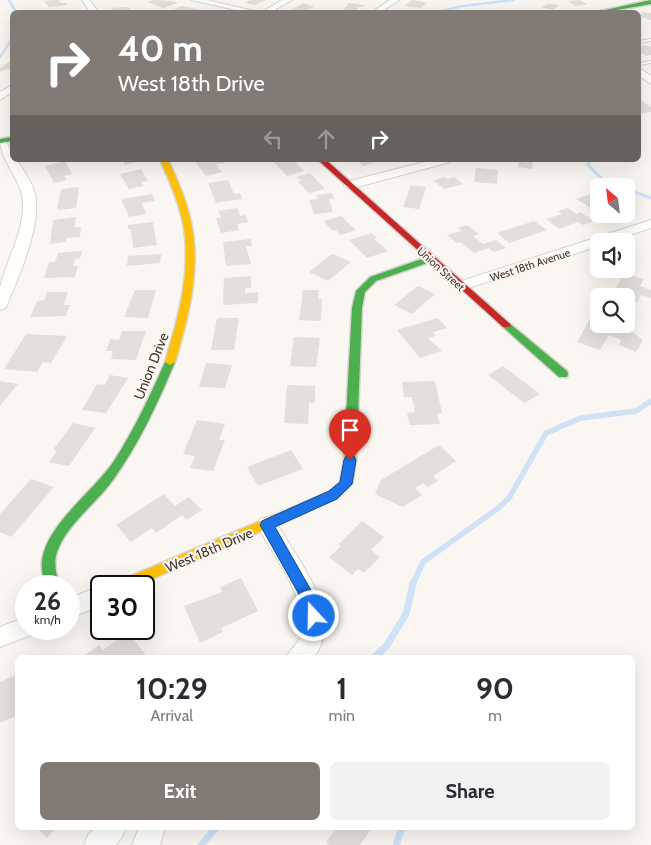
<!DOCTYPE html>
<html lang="en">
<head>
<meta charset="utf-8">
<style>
	:root { --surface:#fff; --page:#f2f2f3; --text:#2b2b33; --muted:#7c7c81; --accent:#817a75 }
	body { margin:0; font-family:Cabin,sans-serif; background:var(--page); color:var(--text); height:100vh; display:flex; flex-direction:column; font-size:19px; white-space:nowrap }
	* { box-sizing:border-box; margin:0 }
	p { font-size:16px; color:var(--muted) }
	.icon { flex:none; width:28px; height:28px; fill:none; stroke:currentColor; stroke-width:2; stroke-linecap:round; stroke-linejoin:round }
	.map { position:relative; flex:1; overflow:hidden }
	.panel { position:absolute; left:15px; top:655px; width:620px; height:175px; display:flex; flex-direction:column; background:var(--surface); border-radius:8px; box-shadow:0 5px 20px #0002 }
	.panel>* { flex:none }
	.banner { position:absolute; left:10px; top:10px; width:631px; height:152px; border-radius:8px; box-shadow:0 5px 20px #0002; background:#817a75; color:#fff; overflow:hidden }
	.needle { width:32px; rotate:332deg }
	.tools { position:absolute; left:590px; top:178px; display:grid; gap:10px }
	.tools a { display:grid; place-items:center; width:45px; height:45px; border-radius:8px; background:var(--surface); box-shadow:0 5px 20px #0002; font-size:25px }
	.speed { position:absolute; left:15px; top:575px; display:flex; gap:10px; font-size:25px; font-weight:700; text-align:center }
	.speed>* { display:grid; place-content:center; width:65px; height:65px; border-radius:50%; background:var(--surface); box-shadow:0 5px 20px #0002; line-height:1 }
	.speed small { font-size:12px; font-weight:400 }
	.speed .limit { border:2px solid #111; border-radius:8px; background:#fff; color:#111 }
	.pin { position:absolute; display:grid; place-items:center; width:42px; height:42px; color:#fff; margin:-51px -21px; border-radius:50% 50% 50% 0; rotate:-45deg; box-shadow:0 0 5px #0007 }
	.pin .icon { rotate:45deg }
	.me { position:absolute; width:55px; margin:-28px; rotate:339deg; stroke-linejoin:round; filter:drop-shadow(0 0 4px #0008) }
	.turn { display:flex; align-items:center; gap:18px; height:105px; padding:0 25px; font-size:22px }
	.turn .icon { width:65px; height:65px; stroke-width:2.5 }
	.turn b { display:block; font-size:35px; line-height:42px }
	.lanes { display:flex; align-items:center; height:48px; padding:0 25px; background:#0003; justify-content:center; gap:25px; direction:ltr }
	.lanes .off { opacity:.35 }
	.eta { display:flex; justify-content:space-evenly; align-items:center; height:85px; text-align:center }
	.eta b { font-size:30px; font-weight:800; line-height:35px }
	.button { display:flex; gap:10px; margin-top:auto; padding:10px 25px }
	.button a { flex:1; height:58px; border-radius:8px; background:var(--accent); color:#fff; font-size:20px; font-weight:800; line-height:58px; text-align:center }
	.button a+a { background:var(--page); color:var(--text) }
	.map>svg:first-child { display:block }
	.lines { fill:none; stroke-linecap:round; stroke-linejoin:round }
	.stream-far3 { stroke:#cfe2f7; stroke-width:2.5 }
	.stream-far2 { stroke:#cfe2f7; stroke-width:3 }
	.stream-far1 { stroke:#cfe2f7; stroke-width:5.5 }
	.stream { stroke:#cfe2f7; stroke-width:7 }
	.building { fill:#e3dfda }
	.lane-casing { stroke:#d9d3cf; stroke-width:2 }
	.street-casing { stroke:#d9d3cf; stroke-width:2 }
	.fast-casing { stroke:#d9d3cf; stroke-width:3 }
	.slow-casing { stroke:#d9d3cf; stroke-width:3 }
	.jam-casing { stroke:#d9d3cf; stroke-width:3 }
	.lane { fill:#fefefd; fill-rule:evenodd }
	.street { fill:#fefefd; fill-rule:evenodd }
	.fast { fill:#4caf50; fill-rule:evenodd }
	.slow { fill:#ffc107; fill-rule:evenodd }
	.jam { fill:#c62828; fill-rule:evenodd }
	.route { fill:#1a73e8; stroke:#114b97 }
	.labels { text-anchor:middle; stroke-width:4; stroke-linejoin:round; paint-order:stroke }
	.far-street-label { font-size:11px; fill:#403732; stroke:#fdf5ef }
	.street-label { font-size:14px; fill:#403732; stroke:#fdf5ef }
</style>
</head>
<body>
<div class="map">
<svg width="651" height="845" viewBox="0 0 651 845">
	<rect width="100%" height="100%" fill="#faf6f2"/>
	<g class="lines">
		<path class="stream-far3" d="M9,0L16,12
			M439,12L462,6L514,0
			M0,57L12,39"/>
		<path class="stream-far2" d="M590,160L588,165L604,181L618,186
			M626,189L651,198"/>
		<path class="stream-far1" d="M413,584L423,562L497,509L509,498L546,433L581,418L636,411L651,401"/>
		<path class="stream" d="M374,658L387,645L406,614L413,583
			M201,845L216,828
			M396,845L402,828"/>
	</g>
	<path class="building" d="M58,0L61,3H66L68,5L49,7L44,1Z
		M153,0L172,1L178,3L163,8L147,2Z
		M250,0H266L255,5L244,3Z
		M412,0L427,3L421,8L405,6Z
		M579,0L588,4L576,6L568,1Z
		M304,3L314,7L302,12L291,10Z
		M349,3L365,5L363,7H359L355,12H342Z
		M548,4H552L559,5L553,10L541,7Z
		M182,6L202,10L196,12H185L173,10Z
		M128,7L132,11L118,12H113L112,8Z
		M641,12L651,13V20L640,17L639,14H643Z
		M645,45L651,47V55L646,56L639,52V47Z
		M12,60V70L7,69L0,72V68Z
		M639,99L651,107V112L642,113L639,111Z
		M122,160H137L138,162L125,165Z
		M194,160H222L225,163L216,164L222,172L206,176Z
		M283,160H293L304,171L287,176L274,162Z
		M357,160H374L377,162L363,166Z
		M519,160H533L532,169L518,167Z
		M65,161L72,174L64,176L67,180L54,183L45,166Z
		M476,168L498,170L497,184L474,182Z
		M141,169L148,181L141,182L144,186L129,189L120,174Z
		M310,173L325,189L309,193L298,182L301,181L297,177Z
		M444,177L447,179L454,177L463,184L445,189L433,181Z
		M228,180L234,194L240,193L242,199L216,203L208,183Z
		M411,185L426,187L419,209L403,207Z
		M79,187L76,208L57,210L61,189Z
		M332,193L334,199H329L333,212L314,214L309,200L318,199L316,195Z
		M152,194L155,201L142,203L146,214L129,217L121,199Z
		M589,195L599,201V206L591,208L576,199Z
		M237,208L240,216L245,215L248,222L237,224L239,230L221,233L216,218H221L218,211Z
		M568,208L576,214L580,212L594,221L583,225L578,222L559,229L546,219L562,214L558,211Z
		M341,216L356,230L341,235L336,230L333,231L323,221Z
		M76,217L75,227H81L80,237L66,238V242L50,244L53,220Z
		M534,221L547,230L509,243L497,233Z
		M153,222L157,245L133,248L131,229H128V225Z
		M467,225L479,234L473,236L483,244L496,240L506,248L494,252L489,248L474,253L461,242L457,243L447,235L461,231L458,228Z
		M372,233L377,238L374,239L388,251L367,258L349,240Z
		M251,239L252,246H246L251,264L226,266L223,242Z
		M82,251L80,258L75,259L73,266H78L75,277L44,278L49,262H55L58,253Z
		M161,254L160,263L127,266L128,256Z
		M332,254L351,262L328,281L309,272Z
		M624,273L644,279L640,286L651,290V298L641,295L637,303L626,300V296L612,295Z
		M251,276V288H245V293L258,292V303L223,305L224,278Z
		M418,286L435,294L412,314L394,305Z
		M135,290H156L148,318L124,317Z
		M303,290H319L318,299H322L321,321L299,320Z
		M47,292H68L64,305H70L66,316L30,317L37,301L44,300Z
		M594,312L599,314V324H616L630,330L643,340L636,352L619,345L621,340L609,335L600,350L577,342Z
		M217,318H239L234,350H211Z
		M438,318L447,328L433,332L436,336L428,338L442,351L420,358L397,330Z
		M122,331H146L136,360L111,359L113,351H106L110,339L119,340Z
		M26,334L67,336L51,363L43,362L37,372L4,369Z
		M294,337L320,338L316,367L290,366Z
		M206,363L232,365L225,388L199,387Z
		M503,366L540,394L524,403L488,375Z
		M110,375L128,378L106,413L82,410L97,384L105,385Z
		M0,381L18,384L0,406Z
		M435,381L442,413L437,414L440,424L410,425L407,413L415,412L412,397H404L402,382Z
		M287,385L315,386V403H309L308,424L284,423Z
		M197,420L225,424L219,440H225L213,471L190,468L195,456L183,454Z
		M73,423L95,428L69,466L49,462L57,451L53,450Z
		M439,445L456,461L433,476L438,481L428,487L423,483L415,488L422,495L402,507L375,494L381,480Z
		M291,450L303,469L258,486L247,467Z
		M31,479L54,487L11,537L0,532V514Z
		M164,494L175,506L189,497L202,510L187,520L182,515L156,533L152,528L131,542L116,525Z
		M362,521L384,537L371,550L380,557L364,573L358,569L352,575L329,557L341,546L339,544Z
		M241,578L258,611L221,628L223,632L200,643L184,606L222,592L220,587Z
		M128,632L148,658H81L99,645L103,650Z
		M18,674V715L0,723V682Z
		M37,828H56L47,838Z
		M336,828H372L360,845H329L326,842Z"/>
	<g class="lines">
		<defs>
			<path id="lane" d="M651,39V41L639,43V41Z
				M651,61V63L639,65V63Z"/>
			<path id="street" d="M82,0H90L98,12H90Z
				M191,0H207L258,12H245Z
				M282,0H292L271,12H262Z
				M390,0H399L381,12H372Z
				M639,68L651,76V84L639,76Z
				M12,85V92L0,100V92Z
				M0,138C8,140 12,152 12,160H17C23,170 32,182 35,194C42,225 19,276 7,305L5,308L0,310C0,302 0,293 0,287C7,259 23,234 23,205C23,178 0,164 0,138Z
				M432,160H452L450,162L350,189L344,185L346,182Z
				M651,220V228L612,241H599V246L465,289H455L453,286L455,283Z
				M267,517L274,519C289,545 324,592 325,621C326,634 321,647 314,658H286C290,649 298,644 301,636C312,605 271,552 257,525L260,519Z
				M101,585L103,586H101V605L69,619V599Z
				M26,617V629H36L34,634L0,647V627Z
				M95,828H126L122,837L116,845H84L88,835Z
				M139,828H165L160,845H132Z"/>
			<path id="fast" d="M651,0V4L605,12H596Z
				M12,137V141L0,143V139Z
				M430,256L433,257V261L376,281L365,292L362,308L358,416L356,419H348L346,416L352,308L356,291L370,277Z
				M506,322L509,323L567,371L568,374L567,377H559L503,327L501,325Z
				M170,359L175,362C158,403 139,444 113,480C96,504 67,524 57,552C53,564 57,575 59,586H45C43,578 41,569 42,560C47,524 94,491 114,461C134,430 150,396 165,362Z"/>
			<path id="slow" d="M160,160H168C177,179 185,197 190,218C202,265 189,316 175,362L170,365L165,362C179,316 193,266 182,218C177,198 169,179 160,160Z
				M352,412L358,416L356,460L352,484L337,498L136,586H115L117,582L329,492L340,482L344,460L346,416Z"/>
			<path id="jam" d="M318,160H326L509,323L511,325L509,327H503Z"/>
		</defs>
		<use href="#lane" class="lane-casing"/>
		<use href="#street" class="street-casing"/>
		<use href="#fast" class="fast-casing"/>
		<use href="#slow" class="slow-casing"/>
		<use href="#jam" class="jam-casing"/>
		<use href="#lane" class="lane"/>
		<use href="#street" class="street"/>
		<use href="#fast" class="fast"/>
		<use href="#slow" class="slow"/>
		<use href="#jam" class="jam"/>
	</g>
	<path class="route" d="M350,455L354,456L356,460L352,484L337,499L275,527L312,592L321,616L319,621L314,623L309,621L301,598L260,525L262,521L329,491L340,482L344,460L346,456Z"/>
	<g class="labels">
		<g class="far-street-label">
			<text transform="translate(530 265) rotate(-18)" y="4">West 18th Avenue</text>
			<text transform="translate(441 269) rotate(42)" y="4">Union Street</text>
		</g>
		<g class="street-label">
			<text transform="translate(151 366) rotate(-68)" y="5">Union Drive</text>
			<text transform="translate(209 550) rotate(-23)" y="5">West 18th Drive</text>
		</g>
	</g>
</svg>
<div class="tools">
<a><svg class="needle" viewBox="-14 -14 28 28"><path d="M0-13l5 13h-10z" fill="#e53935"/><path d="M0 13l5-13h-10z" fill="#7c7c81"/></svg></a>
<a><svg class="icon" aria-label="sound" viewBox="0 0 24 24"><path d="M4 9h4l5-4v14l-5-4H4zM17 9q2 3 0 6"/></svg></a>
<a><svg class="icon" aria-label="search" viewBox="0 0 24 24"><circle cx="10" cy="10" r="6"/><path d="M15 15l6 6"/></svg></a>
</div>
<div class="speed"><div>26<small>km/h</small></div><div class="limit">30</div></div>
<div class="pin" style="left:350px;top:460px;background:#d93025"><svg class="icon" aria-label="arrive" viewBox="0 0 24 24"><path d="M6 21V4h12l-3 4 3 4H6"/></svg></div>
<svg class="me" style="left:314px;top:616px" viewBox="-20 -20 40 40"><circle r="17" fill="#1a73e8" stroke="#fff" stroke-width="3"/><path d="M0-11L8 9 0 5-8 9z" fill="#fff"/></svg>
<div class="banner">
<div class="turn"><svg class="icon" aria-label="right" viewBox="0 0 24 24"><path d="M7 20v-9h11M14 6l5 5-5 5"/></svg><div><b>40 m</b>West 18th Drive</div></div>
<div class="lanes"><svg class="icon off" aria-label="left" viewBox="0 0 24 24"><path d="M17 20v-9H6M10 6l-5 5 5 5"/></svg><svg class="icon off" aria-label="ahead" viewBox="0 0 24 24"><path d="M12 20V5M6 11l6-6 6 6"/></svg><svg class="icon" aria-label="right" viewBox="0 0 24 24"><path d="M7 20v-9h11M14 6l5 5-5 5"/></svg></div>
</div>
<section class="panel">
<div class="eta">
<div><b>10:29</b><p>Arrival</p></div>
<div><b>1</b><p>min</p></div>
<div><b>90</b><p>m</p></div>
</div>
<div class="button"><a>Exit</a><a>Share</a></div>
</section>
</div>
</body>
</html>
